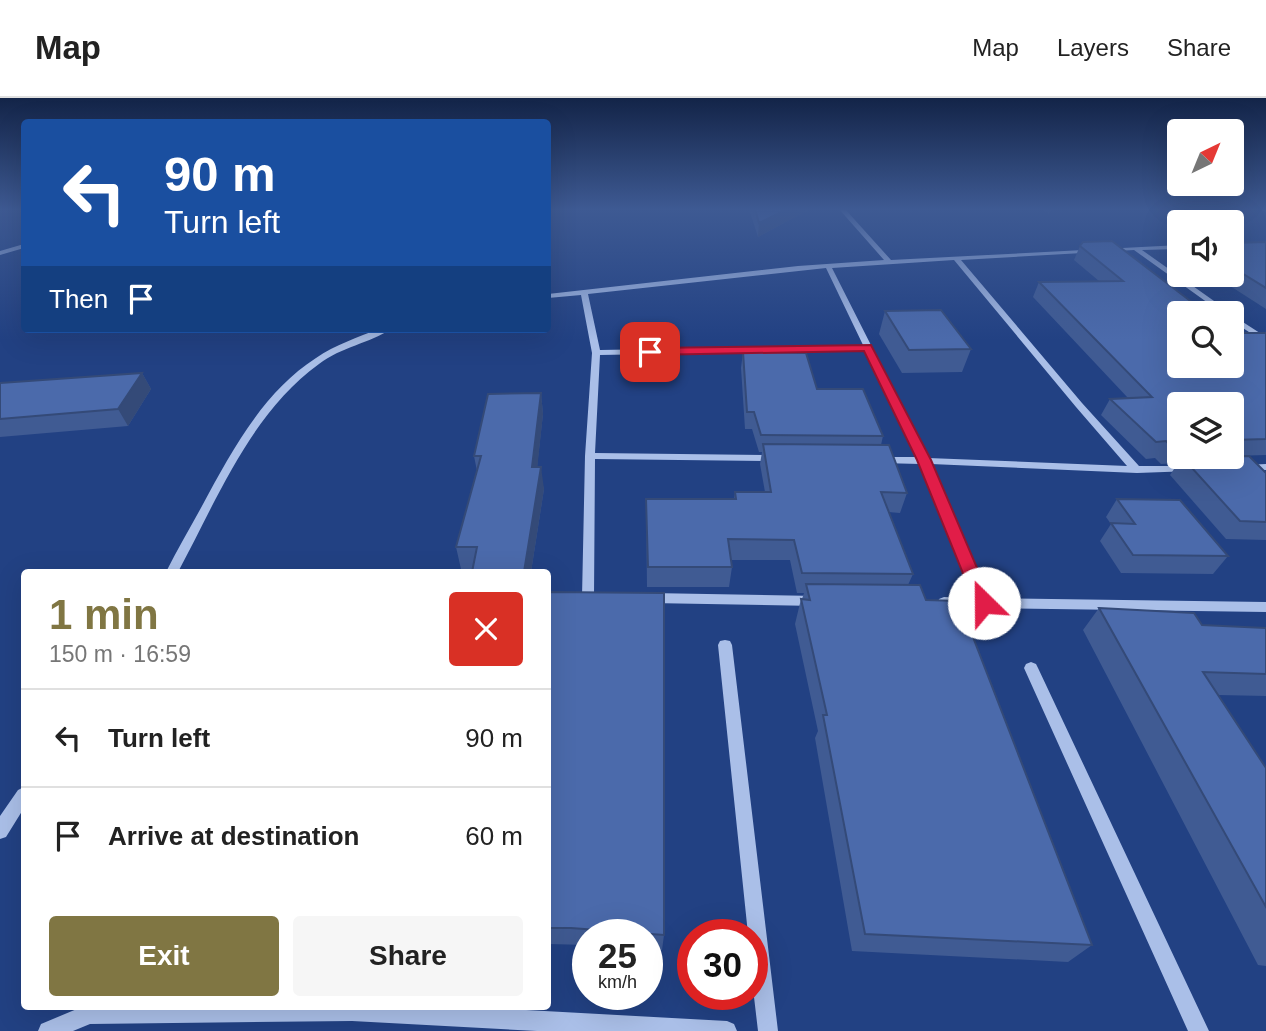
<!DOCTYPE html>
<html lang="en">
<head>
<meta charset="utf-8">
<style>
	:root { --surface:#fff; --page:#f6f6f6; --text:#222; --muted:#767676; --line:#e0e0e0; --accent:#807643 }
	body { margin:0; font-family:Arial,sans-serif; background:var(--page); color:var(--text); height:100vh; display:flex; flex-direction:column; font-size:26px; white-space:nowrap }
	* { box-sizing:border-box; margin:0 }
	p { font-size:23px; color:var(--muted) }
	.icon { flex:none; width:38px; height:38px; fill:none; stroke:currentColor; stroke-width:2; stroke-linecap:round; stroke-linejoin:round }
	.map { position:relative; flex:1; overflow:hidden }
	.side { position:absolute; left:21px; top:471px; width:530px; height:441px; display:flex; flex-direction:column; background:var(--surface); border-radius:7px; box-shadow:0 7px 28px #0002 }
	.side>* { flex:none }
	.guide { position:absolute; left:21px; top:21px; width:530px; height:214px; border-radius:7px; box-shadow:0 7px 28px #0002; background:#1a4fa0; color:#fff; overflow:hidden }
	.needle { width:46px; rotate:43deg }
	.fabs { position:absolute; left:1167px; top:21px; display:grid; gap:14px }
	.fabs a { display:grid; place-items:center; width:77px; height:77px; border-radius:7px; background:var(--surface); box-shadow:0 7px 28px #0002; font-size:35px }
	.speed { position:absolute; left:572px; top:821px; display:flex; gap:14px; font-size:35px; font-weight:700; text-align:center }
	.speed>* { display:grid; place-content:center; width:91px; height:91px; border-radius:50%; background:var(--surface); box-shadow:0 7px 28px #0002; line-height:1 }
	.speed small { font-size:18px; font-weight:400 }
	.speed .limit { border:10px solid #d22; background:#fff; color:#111 }
	.pin { position:absolute; display:grid; place-items:center; width:60px; height:60px; color:#fff; margin:-30px; border-radius:14px; box-shadow:0 4px 10px #0006 }
	.me { position:absolute; width:77px; margin:-38px; rotate:337deg; stroke-linejoin:round; filter:drop-shadow(0 0 5px #0008) }
	.turn { display:flex; align-items:center; gap:24px; height:147px; padding:0 28px; font-size:32px }
	.turn .icon { width:91px; height:91px; stroke-width:2.5 }
	.turn b { display:block; font-size:49px; line-height:60px }
	.then { display:flex; align-items:center; height:66px; padding:0 28px; background:#0003; gap:14px; font-size:26px }
	.round { display:grid; place-items:center; flex:none; width:74px; height:74px; border-radius:7px; background:var(--page) }
	.head { display:flex; align-items:center; justify-content:space-between; height:119px; padding:0 28px }
	h1 { font-size:42px; font-weight:600; line-height:52px; color:var(--accent) }
	.action { display:flex; gap:14px; margin-top:auto; padding:14px 28px }
	.action a { flex:1; height:80px; border-radius:7px; background:var(--accent); color:#fff; font-size:28px; font-weight:600; line-height:80px; text-align:center }
	.action a+a { background:var(--page); color:var(--text) }
	ul { padding:0; list-style:none }
	li { display:flex; align-items:center; gap:21px; height:98px; padding:0 28px; border-top:2px solid var(--line) }
	li div { flex:1 }
	li b { display:block; font-size:26px }
	li em { font-style:normal }
	header { display:flex; align-items:center; gap:42px; box-sizing:border-box; height:98px; padding:0 35px; background:var(--surface); border-bottom:2px solid var(--line) }
	header strong { font-size:33px }
	nav { display:flex; gap:38px; margin-inline-start:auto; font-size:24px }
	.map>svg:first-child { display:block }
	.lines { fill:none; stroke-linecap:round; stroke-linejoin:round }
	.minor { fill:#aabfe8; fill-rule:evenodd }
	.wall { fill:#405b93 }
	.shaded-wall { fill:#344a78 }
	.building { fill:#4b6aab; stroke:#344a78; stroke-width:2 }
	.route { fill:#e11d48; stroke:#92132f; stroke-width:2 }
</style>
</head>
<body>
<header>
<strong>Map</strong>
<nav><a>Map</a><a>Layers</a><a>Share</a></nav>
</header>
<div class="map">
<svg width="1266" height="933" viewBox="0 0 1266 933">
	<rect width="100%" height="100%" fill="#224183"/>
	<g class="lines">
		<path class="minor" d="M839,111H845L891,162L1180,147V151L1142,152L1231,215H1222L1134,152L961,162L1082,305L1139,368H1188L1192,369L1193,371L1192,373L1137,375L931,366L988,500L1266,504V514L984,510L939,507L938,504L939,501L944,499L975,500L920,366L881,365L876,362L881,359H917L865,252L600,257L595,355L775,357L780,360L775,363L595,361L594,499L593,502H583L582,499L585,358L592,255L581,197L548,200V196L798,168L884,162ZM954,162L1076,309L1127,368L928,360L832,170ZM826,170L863,247L600,252L588,196Z
			M1260,111H1266V114Z
			M24,146V150L0,157V153Z
			M1232,217L1266,239V245L1232,223Z
			M379,231H391C370,245 341,249 319,266C250,316 217,402 178,474H166C177,452 190,430 202,408C231,354 263,294 316,260C335,247 358,239 379,231Z
			M1266,366V372L1245,373L1240,370L1245,367Z
			M650,495L817,498L822,500L823,503L822,506L817,508L650,505L645,503L644,500L645,497Z
			M725,542L730,543L732,547L778,933H758L752,882V836H748L718,547L720,543Z
			M1031,564L1036,566L1038,570L1209,933H1188L1024,570L1026,566Z
			M24,689V710L6,739L0,741V718L18,692Z
			M84,908H452L727,923L734,926L737,933H537L352,923L90,926L73,933H38L41,926Z"/>
	</g>
	<path class="wall" d="M749,111H810L758,139Z
		M1042,111H1053L1049,116Z
		M1266,144V211L1213,177H1232V145Z
		M1080,148L1233,236L1266,235V357L1232,358V306H1180V359H1232L1266,375V442L1226,441L1170,377L1178,365L1161,366L1155,360L1146,361L1101,317L1110,301L1128,300L1033,199L1039,184L1099,183L1074,162Z
		M885,213L971,251L962,274L902,275L879,236Z
		M743,254L817,291L883,338L881,347L907,395L900,415L888,414L913,476L908,487L926,502L1092,847L1068,864L852,853L815,640L818,633L795,526L801,501H802L804,495H797L790,462H731L732,469L729,489H647L646,401H734L735,394H765L760,366L762,354H759L752,331H745L741,270Z
		M142,275L151,291L128,328L0,339V285Z
		M541,295L543,316L537,369L544,391L531,474H472L473,471H461L456,449L477,373L474,358Z
		M1117,401L1228,458L1213,476L1121,475L1100,443L1111,426L1106,419Z
		M548,494L664,837L662,852L648,851V836H588V847L548,846Z
		M1099,510L1202,527L1266,530V598L1218,597L1266,670V868L1258,867L1083,532Z"/>
	<path class="shaded-wall" d="M787,111H810L758,139L759,125Z
		M142,275L151,291L128,328L118,311Z
		M541,295L543,316L535,391L532,369Z
		M541,369L544,391L531,474H524Z"/>
	<path class="building" d="M755,111H787L759,125Z
		M1112,143L1206,215H1180V268H1232V235H1266V341L1232,342V306H1180V349H1172L1166,343L1156,344L1110,301L1152,299L1039,184L1123,183L1080,148L1083,144Z
		M1266,144V190L1232,169V145Z
		M941,212L971,251L909,252L885,213Z
		M743,254L806,255L817,291H863L883,338L761,337L754,314H747Z
		M142,275L118,311L0,321V285Z
		M541,295L532,369H541L524,474H472L477,449H456L481,358H474L488,296Z
		M763,346L889,347L907,395L881,394L913,476L802,475L794,442L728,441L732,469H648L646,401H736L735,394H771Z
		M1249,358L1266,375V424L1240,423L1182,359Z
		M1117,401L1180,402L1228,458L1133,457L1111,425L1135,426Z
		M806,486L920,487L926,502L959,503L1092,847L865,836L823,617H827L801,501L810,502Z
		M548,494L664,495V837L571,830H548Z
		M1099,510L1194,515L1202,527L1266,530V576L1203,574L1266,670V809Z"/>
	<linearGradient id="sky" x2="0" y2="1"><stop stop-color="#132448"/><stop offset="0.46" stop-color="#3e5a93"/><stop offset="1" stop-color="#3e5a93" stop-opacity="0"/></linearGradient>
	<rect width="1266" height="242" fill="url(#sky)"/>
	<path class="route" d="M871,247L931,362L992,505L990,509L984,511L975,505L917,362L864,253L650,257L645,254L650,250Z"/>
</svg>
<div class="fabs">
<a><svg class="needle" viewBox="-14 -14 28 28"><path d="M0-13l5 13h-10z" fill="#e53935"/><path d="M0 13l5-13h-10z" fill="#767676"/></svg></a>
<a><svg class="icon" aria-label="sound" viewBox="0 0 24 24"><path d="M4 9h4l5-4v14l-5-4H4zM17 9q2 3 0 6"/></svg></a>
<a><svg class="icon" aria-label="search" viewBox="0 0 24 24"><circle cx="10" cy="10" r="6"/><path d="M15 15l6 6"/></svg></a>
<a><svg class="icon" aria-label="layers" viewBox="0 0 24 24"><path d="M12 4l9 5-9 5-9-5zM3 14l9 5 9-5"/></svg></a>
</div>
<div class="speed"><div>25<small>km/h</small></div><div class="limit">30</div></div>
<div class="pin" style="left:650px;top:254px;background:#d93025"><svg class="icon" aria-label="arrive" viewBox="0 0 24 24"><path d="M6 21V4h12l-3 4 3 4H6"/></svg></div>
<svg class="me" style="left:984px;top:505px" viewBox="-20 -20 40 40"><circle r="19" fill="#fff"/><path d="M0-13L10 11 0 6-10 11z" fill="#e11d48"/></svg>
<div class="guide">
<div class="turn"><svg class="icon" aria-label="left" viewBox="0 0 24 24"><path d="M17 20v-9H6M10 6l-5 5 5 5"/></svg><div><b>90 m</b>Turn left</div></div>
<div class="then">Then<svg class="icon" aria-label="arrive" viewBox="0 0 24 24"><path d="M6 21V4h12l-3 4 3 4H6"/></svg></div>
</div>
<section class="side">
<div class="head"><div><h1>1 min</h1><p>150 m · 16:59</p></div><a class="round" style="background:#d93025;color:#fff"><svg class="icon" aria-label="close" viewBox="0 0 24 24"><path d="M6 6l12 12M18 6L6 18"/></svg></a></div>
<ul>
<li><svg class="icon" aria-label="left" viewBox="0 0 24 24"><path d="M17 20v-9H6M10 6l-5 5 5 5"/></svg><div><b>Turn left</b></div><em>90 m</em></li>
<li><svg class="icon" aria-label="arrive" viewBox="0 0 24 24"><path d="M6 21V4h12l-3 4 3 4H6"/></svg><div><b>Arrive at destination</b></div><em>60 m</em></li>
</ul>
<div class="action"><a>Exit</a><a>Share</a></div>
</section>
</div>
</body>
</html>
